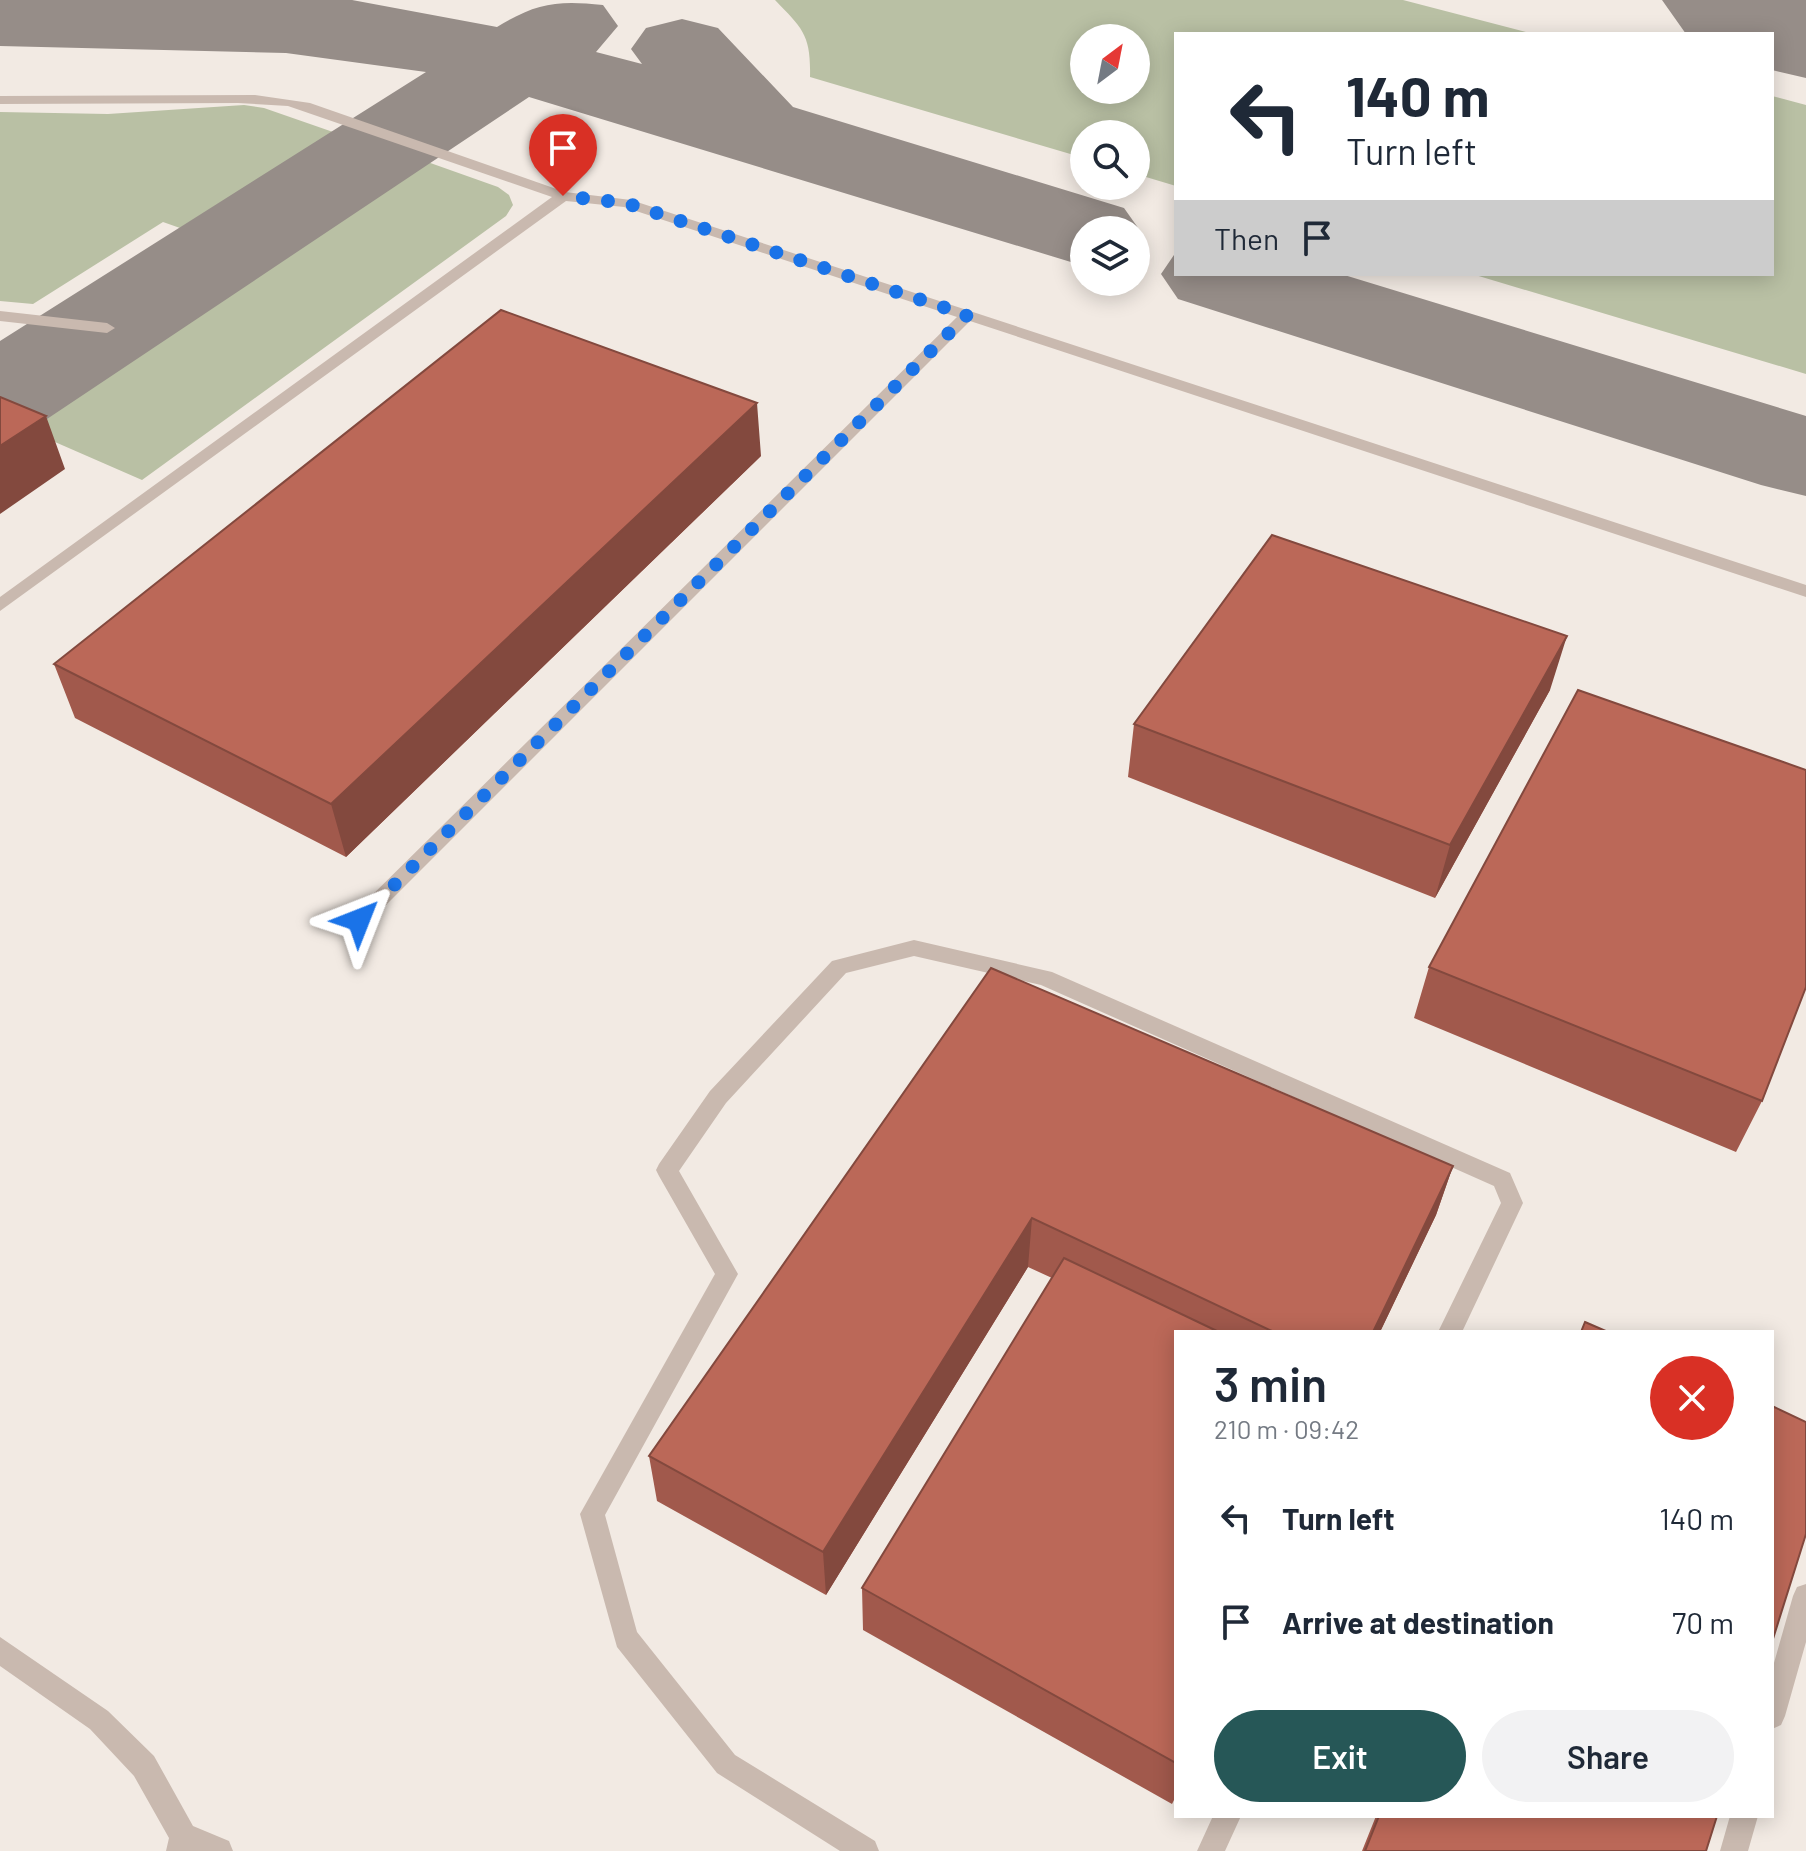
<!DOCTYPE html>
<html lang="en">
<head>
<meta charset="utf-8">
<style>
	:root { --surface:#fff; --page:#f2f2f3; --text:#1f2937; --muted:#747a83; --accent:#265757 }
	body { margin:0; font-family:Barlow,sans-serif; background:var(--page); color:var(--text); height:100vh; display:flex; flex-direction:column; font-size:30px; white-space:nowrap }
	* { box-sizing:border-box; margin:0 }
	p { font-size:26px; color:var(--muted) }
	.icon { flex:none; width:44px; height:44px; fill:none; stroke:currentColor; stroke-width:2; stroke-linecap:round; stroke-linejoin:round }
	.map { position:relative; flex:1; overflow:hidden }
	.details { position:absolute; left:1174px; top:1330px; width:600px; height:488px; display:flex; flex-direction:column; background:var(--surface); border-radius:0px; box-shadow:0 4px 20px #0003 }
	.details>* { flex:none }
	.banner { position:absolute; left:1174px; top:32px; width:600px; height:244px; border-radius:0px; box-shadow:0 4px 20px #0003; background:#fff; color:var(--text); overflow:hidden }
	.needle { width:52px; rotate:32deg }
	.buttons { position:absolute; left:1070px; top:24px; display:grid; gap:16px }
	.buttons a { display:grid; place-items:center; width:80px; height:80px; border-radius:50%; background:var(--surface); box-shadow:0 4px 20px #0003; font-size:40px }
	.pin { position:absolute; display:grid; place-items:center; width:68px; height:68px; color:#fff; margin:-82px -34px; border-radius:50% 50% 50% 0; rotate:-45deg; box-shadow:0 0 8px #0007 }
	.pin .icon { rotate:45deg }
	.me { position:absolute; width:88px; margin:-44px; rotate:45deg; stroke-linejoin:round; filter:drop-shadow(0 0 6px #0008) }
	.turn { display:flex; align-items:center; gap:28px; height:168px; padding:0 40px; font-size:36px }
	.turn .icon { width:104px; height:104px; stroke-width:2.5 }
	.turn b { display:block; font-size:56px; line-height:68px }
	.then { display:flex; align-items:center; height:76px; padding:0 40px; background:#0003; gap:16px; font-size:30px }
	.round { display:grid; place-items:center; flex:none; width:84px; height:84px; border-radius:42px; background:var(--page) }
	.overview { display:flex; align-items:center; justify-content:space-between; height:136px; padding:0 40px }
	h1 { font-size:48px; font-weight:600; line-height:60px }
	.primary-button { display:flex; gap:16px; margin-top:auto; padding:16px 40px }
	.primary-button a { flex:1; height:92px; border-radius:48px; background:var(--accent); color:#fff; font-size:32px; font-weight:600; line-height:92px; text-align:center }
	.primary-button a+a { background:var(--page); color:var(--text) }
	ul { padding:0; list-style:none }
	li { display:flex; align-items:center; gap:24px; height:104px; padding:0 40px }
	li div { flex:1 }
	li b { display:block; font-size:30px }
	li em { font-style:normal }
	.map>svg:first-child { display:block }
	.green { fill:#b9c0a4; fill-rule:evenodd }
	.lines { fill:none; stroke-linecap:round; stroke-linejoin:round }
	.taxiway { fill:#968d88; fill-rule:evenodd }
	.runway { fill:#968d88; fill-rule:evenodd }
	.minor { fill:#c9b9af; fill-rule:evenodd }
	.wall { fill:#a1594c }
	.shaded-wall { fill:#83493e }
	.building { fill:#bb6858; stroke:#83493e; stroke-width:2 }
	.route { stroke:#1a73e8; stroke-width:14; stroke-dasharray:0 25.2 }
</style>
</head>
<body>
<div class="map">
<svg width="1806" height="1851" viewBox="0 0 1806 1851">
	<rect width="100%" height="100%" fill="#f2eae3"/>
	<path class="green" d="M179,0H353L340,11Z
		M775,0H1403L1534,34H1176V186L1136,174V134H1084V158L810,77C811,35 803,29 775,0ZM1084,38H1136V90H1084Z
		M1772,96L1806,105V374L1472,274H1772Z
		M244,105L264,108L333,132L180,228L163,222L33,304L0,301V112L108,114Z
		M405,154L498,187L509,195L513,205L506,216L142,480L0,418Z"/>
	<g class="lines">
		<path class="taxiway" d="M0,0H352L497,27C536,3 557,0 603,5L618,26L596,52L642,64L631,49L646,28L682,19L718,28L793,107L1124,208L1141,232L1136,239V230H1084V266L529,97L44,421L0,432V341L426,72L286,53L0,46Z
			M1176,252V274H1341L1806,416V496L1761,485L1178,299L1161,274Z"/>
		<path class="runway" d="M1662,0H1806V78L1772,70V34H1686Z"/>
		<path class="minor" d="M255,95L310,103L565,192L631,200L1806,585V597L970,321L366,925H352L349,920L352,915L957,317L624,207L566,201L0,611V597L552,197L288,106L238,103L0,104V96Z
			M0,311L107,323L115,328L107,333L0,321Z
			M914,940L1052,972L1510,1173L1523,1203L1462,1332H1438L1501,1203L1494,1186L1041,985L914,956L846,973L726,1103L679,1171L738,1274L605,1515L637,1632L735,1755L875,1841L879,1851H840L717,1773L617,1647L580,1514L715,1274L659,1176L656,1170L659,1164L710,1091L832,961Z
			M1806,1584V1642L1785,1716L1781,1725L1772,1729V1670L1793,1596L1797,1587Z
			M0,1637L108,1711L154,1756L193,1826L229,1841L233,1851H166L169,1838L134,1776L90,1729L0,1666Z
			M1213,1816H1241L1225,1851H1197Z
			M1730,1816H1758L1748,1851H1720Z"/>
	</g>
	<path class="wall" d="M761,456L346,857L75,718L54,664Z
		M1550,690L1435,898L1128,777L1134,724Z
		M1429,967L1762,1101L1736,1152L1414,1018Z
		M991,968L1453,1166L1436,1215L1380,1332H1176V1796L1172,1804L863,1630L862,1588L1052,1278L1028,1267L826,1595L657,1501L649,1456Z
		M1376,1816H1717L1706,1851H1362Z"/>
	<path class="shaded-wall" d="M757,403L761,456L346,857L331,804Z
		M46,416L65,469L0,514V446Z
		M1567,636L1550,690L1435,898L1450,845Z
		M1453,1166L1436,1215L1380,1332H1373Z
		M1032,1218L1028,1267L826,1595L823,1552Z"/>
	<path class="building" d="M501,310L757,403L331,804L54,664Z
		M0,397L46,416L0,446Z
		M1272,535L1567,636L1450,845L1134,724Z
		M1578,690L1806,770V987L1762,1101L1429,967Z
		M991,968L1453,1166L1373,1332H1274L1032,1218L823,1552L649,1456Z
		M1064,1258L1219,1332H1176V1763L862,1588Z
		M1585,1322L1608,1332H1581Z
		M1772,1406L1806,1422V1534L1772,1642Z
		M1379,1816H1717L1706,1851H1365Z"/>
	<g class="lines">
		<path class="route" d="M359,920L967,315L626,203L563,196"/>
	</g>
</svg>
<div class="buttons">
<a><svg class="needle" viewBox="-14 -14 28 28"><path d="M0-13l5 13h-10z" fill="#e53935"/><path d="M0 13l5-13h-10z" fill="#747a83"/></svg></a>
<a><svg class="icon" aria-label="search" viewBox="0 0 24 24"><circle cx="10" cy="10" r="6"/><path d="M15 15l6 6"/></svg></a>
<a><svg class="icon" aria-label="layers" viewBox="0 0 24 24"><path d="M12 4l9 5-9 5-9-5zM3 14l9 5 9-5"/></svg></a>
</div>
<div class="pin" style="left:563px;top:196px;background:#d93025"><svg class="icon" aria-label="arrive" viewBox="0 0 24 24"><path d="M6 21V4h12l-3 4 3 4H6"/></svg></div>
<svg class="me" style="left:359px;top:920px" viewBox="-20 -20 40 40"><path d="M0-17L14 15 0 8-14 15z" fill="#1a73e8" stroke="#fff" stroke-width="4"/></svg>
<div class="banner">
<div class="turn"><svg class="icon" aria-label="left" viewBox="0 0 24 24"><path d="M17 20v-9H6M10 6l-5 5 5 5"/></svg><div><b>140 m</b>Turn left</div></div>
<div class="then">Then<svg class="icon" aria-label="arrive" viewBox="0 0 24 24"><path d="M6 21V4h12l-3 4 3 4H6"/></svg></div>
</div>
<section class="details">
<div class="overview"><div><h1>3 min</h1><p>210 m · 09:42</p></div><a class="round" style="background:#d93025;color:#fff"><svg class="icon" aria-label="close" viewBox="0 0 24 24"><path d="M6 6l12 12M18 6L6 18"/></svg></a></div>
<ul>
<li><svg class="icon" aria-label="left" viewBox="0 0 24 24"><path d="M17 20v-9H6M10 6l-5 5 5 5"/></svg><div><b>Turn left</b></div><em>140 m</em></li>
<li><svg class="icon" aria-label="arrive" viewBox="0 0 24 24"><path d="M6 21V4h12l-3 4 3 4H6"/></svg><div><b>Arrive at destination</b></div><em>70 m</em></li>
</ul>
<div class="primary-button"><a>Exit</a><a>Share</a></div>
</section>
</div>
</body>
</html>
